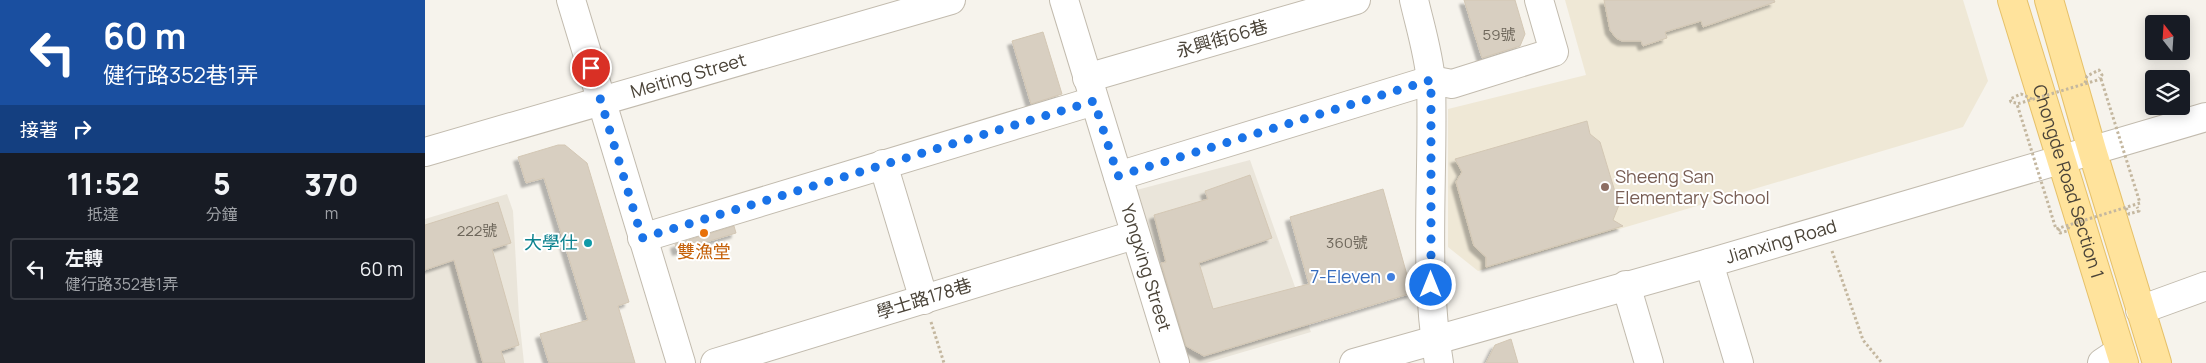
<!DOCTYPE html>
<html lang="zh-TW">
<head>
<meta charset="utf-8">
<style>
	:root { --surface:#171b24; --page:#20242c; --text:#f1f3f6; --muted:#9ea1a6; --line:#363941 }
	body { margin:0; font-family:Manrope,"Noto Sans TC",sans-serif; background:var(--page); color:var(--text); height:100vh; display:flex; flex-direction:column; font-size:19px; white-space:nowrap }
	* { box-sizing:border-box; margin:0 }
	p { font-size:16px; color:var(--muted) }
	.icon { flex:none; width:28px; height:28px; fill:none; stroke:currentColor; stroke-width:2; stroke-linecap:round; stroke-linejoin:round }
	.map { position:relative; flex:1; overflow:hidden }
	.panel { display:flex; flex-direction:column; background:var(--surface); width:425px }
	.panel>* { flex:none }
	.banner { background:#1a4fa0; color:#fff; overflow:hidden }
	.needle { width:32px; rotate:343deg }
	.controls { position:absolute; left:1720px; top:15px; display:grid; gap:10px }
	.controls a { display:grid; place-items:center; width:45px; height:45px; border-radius:5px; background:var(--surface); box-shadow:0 2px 12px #0003; font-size:25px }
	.pin { position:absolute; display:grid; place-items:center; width:42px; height:42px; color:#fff; margin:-21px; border:2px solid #fff; border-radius:50%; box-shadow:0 1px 5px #0007 }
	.me { position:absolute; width:55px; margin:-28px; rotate:0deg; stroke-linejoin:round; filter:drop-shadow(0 0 4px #0008) }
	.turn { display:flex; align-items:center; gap:18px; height:105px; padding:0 20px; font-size:22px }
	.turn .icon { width:65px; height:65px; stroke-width:2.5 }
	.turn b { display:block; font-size:35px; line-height:42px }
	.then { display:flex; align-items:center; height:48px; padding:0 20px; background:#0003; gap:10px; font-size:19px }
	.eta { display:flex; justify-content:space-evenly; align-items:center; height:85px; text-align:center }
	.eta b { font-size:30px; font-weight:800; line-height:35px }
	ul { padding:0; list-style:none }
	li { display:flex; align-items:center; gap:15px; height:62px; margin:0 10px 8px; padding:0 10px; border:2px solid var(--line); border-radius:5px }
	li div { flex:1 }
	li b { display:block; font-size:19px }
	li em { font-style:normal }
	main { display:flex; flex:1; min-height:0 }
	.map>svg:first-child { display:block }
	.residential { fill:#eae5da }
	.education { fill:#efe8d6 }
	.building { fill:#d8cfc1; stroke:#d3c7b4; filter:url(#shadow) }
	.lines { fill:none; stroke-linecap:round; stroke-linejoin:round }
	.minor-casing { stroke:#c2bbae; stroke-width:30 }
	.major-casing { stroke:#e6c16a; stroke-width:30 }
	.path { stroke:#c4b79f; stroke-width:3; stroke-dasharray:2.5 2.5; stroke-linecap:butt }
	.minor { stroke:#fff; stroke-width:28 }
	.major { stroke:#ffe39c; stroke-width:28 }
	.path-bridge { stroke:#c4b79f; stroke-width:3; stroke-dasharray:2.5 2.5; stroke-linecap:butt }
	.route { stroke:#1a73e8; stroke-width:9; stroke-dasharray:0 16.2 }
	.education-dot { fill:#8d6e63; stroke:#fff; stroke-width:2 }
	.food-dot { fill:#e8710a; stroke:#fff; stroke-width:2 }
	.culture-dot { fill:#0f9aa8; stroke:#fff; stroke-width:2 }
	.shop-dot { fill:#3f7fe0; stroke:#fff; stroke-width:2 }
	.labels { text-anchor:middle; stroke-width:4; stroke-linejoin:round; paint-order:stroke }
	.number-label { font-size:15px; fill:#6e675b }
	.street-label { font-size:18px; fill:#4b4439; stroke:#fff }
	.education-label { font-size:18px; fill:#785e54; stroke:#fff; text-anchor:start }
	.culture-label { font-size:18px; fill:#0d838f; stroke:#fff; text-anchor:end }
	.food-label { font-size:18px; fill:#c56008; stroke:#fff }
	.shop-label { font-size:18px; fill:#366cbe; stroke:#fff; text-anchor:end }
</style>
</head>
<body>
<main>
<section class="panel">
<div class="banner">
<div class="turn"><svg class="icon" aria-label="left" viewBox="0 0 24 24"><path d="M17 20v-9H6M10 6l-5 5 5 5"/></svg><div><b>60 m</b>健行路352巷1弄</div></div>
<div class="then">接著<svg class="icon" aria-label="right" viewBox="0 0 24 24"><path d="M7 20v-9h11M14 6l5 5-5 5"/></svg></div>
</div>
<div class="eta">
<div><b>11:52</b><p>抵達</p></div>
<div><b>5</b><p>分鐘</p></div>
<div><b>370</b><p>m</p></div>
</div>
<ul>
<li><svg class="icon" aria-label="left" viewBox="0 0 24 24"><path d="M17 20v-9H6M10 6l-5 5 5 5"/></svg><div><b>左轉</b><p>健行路352巷1弄</p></div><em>60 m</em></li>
</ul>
</section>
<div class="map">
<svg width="1781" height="363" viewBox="0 0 1781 363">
	<defs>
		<filter id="shadow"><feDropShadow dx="-4.5" dy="4.5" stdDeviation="1" flood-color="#0004"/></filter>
	</defs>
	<rect width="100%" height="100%" fill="#f6f3ec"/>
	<path class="residential" d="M825,160L886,332L781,363H756L704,192Z
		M82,194L88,211L94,317L99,363H0V219Z"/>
	<path class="education" d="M1140,0H1538L1563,81L1538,127L1053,271L1023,247V109L1161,75Z"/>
	<path class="building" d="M1039,0H1090L1100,34L1095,46L1057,58Z
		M1179,0H1349L1350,2L1278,27L1276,21L1240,32L1242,38L1218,46L1216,41H1197L1191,38L1185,30Z
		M618,32L637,94L606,104L587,41Z
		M1162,121L1165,134L1175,142L1194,205L1188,220L1198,226L1061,267V257L1049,246L1031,182L1037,172L1030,159Z
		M133,145H140L162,163L204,302L193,306L210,363H124L115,334L163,320L119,178L101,183L93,157Z
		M825,175L847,238L774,263L788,309L884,284L865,217L958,189L987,293L779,356L761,346L736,263L741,262L729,215L783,199L780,191Z
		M73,202L86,243L67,249L94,345L76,351L80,363H58L29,260L0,270V225Z
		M309,226L311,233L252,251L250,244Z
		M1086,339L1093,363H1061L1070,345Z"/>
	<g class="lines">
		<defs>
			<g id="minor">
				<path d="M146,0L256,363"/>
				<path id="s1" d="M639,0L750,363"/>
				<path d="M989,0C995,26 1004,55 1006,82C1009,175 998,271 1014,363"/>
				<path d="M662,78L931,0"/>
				<path id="s2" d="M0,152L526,0"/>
				<path d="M458,164L499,300"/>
				<path d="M693,176L1006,80L1027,84L1129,52L1114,0"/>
				<path d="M217,238L669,101"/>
				<path d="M1284,263L1314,363"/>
				<path d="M1201,285L1224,363"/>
				<path d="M1715,310L1781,286"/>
				<path d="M290,363L709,235"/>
				<path id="s3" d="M929,363L1284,263L1781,117"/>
				<path d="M1677,363L1695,351"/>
			</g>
			<g id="major">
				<path id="s4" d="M1587,0L1699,363"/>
				<path d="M1624,0L1667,150L1732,363"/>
			</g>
		</defs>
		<use href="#minor" class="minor-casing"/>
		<use href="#major" class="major-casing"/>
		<path class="path" d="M1407,251L1438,340L1457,363
			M506,322L519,363"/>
		<use href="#minor" class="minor"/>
		<use href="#major" class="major"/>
		<path class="path-bridge" d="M1676,79L1715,203L1631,229L1592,104Z
			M1660,83L1662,76L1674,70L1677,75L1674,78
			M1591,103L1586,102L1585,99L1596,94L1607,99
			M1701,208L1704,214L1714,211L1712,207
			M1635,229L1633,231L1635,233L1642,231L1645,225"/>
	</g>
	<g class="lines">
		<path class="route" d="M166,68L217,238L669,101L693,176L1006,80V285"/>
	</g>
	<circle class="education-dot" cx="1180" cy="187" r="5"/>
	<circle class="food-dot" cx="279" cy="233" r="5"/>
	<circle class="culture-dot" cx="163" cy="243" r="5"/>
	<circle class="shop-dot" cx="966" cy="277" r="5"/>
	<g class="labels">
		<g class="number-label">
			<text x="1074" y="40">59號</text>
			<text x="52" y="236">222號</text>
			<text x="922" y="248">360號</text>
		</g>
		<g class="street-label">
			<text transform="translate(797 39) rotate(-16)" y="6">永興街66巷</text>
			<text dy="6" stroke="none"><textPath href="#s2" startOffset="274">Meiting Street</textPath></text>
			<text dy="6" stroke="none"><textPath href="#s4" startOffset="190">Chongde Road Section 1</textPath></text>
			<text dy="6" stroke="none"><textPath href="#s3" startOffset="444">Jianxing Road</textPath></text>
			<text dy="6" stroke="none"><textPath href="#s1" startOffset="280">Yongxing Street</textPath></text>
			<text transform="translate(499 299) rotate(-17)" y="6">學士路178巷</text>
		</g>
		<g class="education-label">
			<text x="1190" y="183">Sheeng San<tspan x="1190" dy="21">Elementary School</tspan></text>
		</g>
		<g class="culture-label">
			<text x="153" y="249">大學仕</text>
		</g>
		<g class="food-label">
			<text x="279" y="258">雙漁堂</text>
		</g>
		<g class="shop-label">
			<text x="956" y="283">7-Eleven</text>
		</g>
	</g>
</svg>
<div class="controls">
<a><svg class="needle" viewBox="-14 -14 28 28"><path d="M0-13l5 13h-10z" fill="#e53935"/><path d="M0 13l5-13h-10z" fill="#9ea1a6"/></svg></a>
<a><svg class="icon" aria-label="layers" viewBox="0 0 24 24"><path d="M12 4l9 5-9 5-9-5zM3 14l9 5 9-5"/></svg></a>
</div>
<div class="pin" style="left:166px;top:68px;background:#d93025"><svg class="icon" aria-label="arrive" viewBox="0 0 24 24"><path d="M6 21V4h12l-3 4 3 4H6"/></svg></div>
<svg class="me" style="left:1006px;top:285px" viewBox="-20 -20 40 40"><circle r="17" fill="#1a73e8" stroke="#fff" stroke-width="3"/><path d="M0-11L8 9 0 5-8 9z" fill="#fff"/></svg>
</div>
</main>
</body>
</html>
